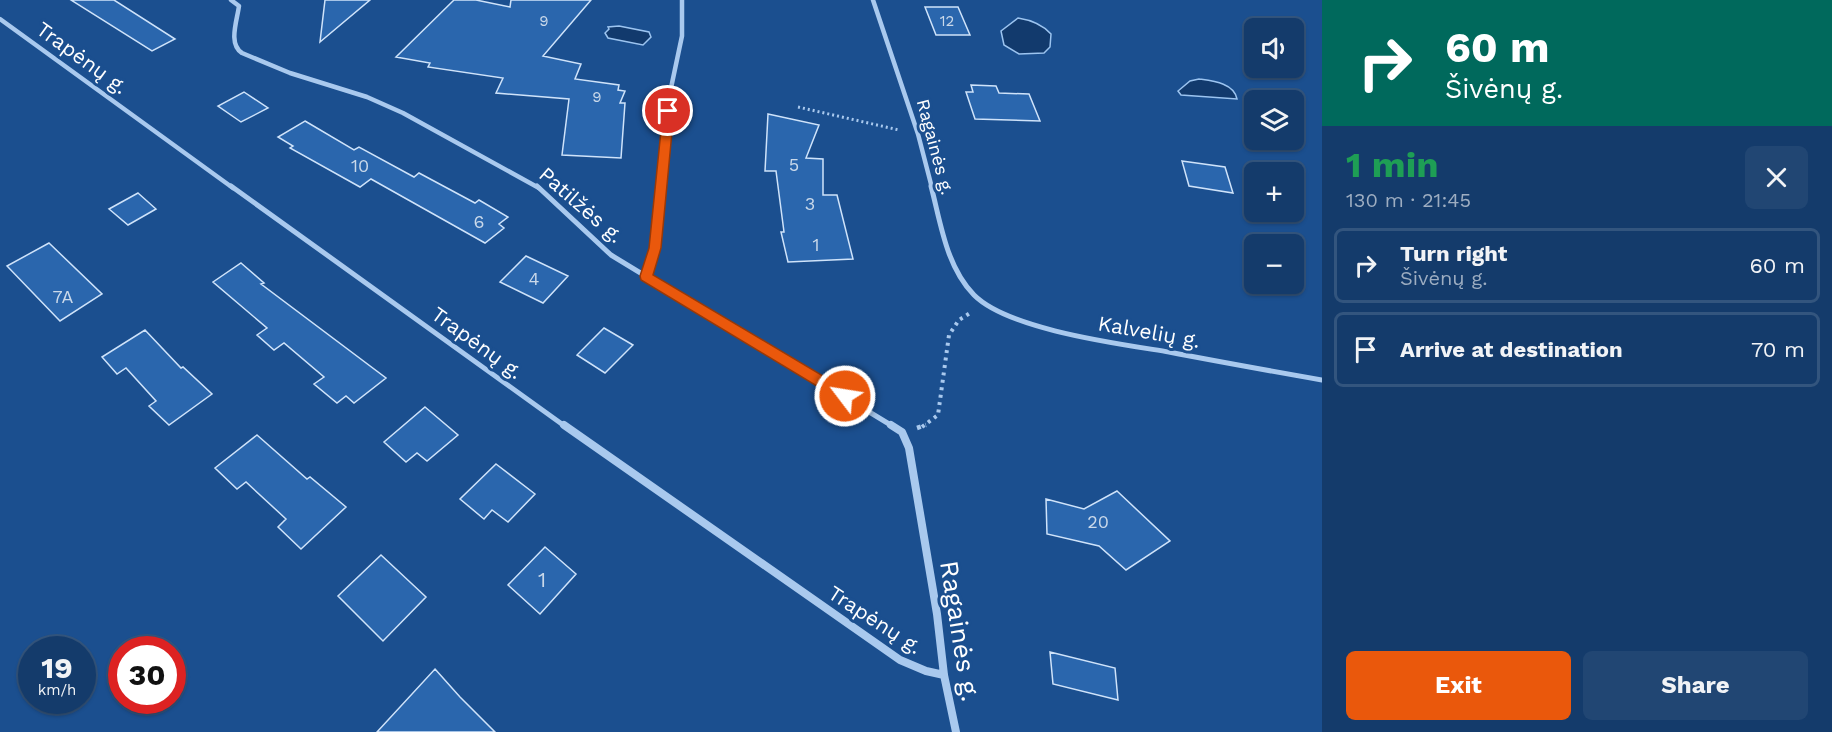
<!DOCTYPE html>
<html lang="en">
<head>
<meta charset="utf-8">
<style>
	:root { --surface:#143b6b; --page:#214673; --text:#f1f3f6; --muted:#9dadc1; --line:#33557e; --accent:#ea580c }
	body { margin:0; font-family:"Work Sans",sans-serif; background:var(--page); color:var(--text); height:100vh; display:flex; flex-direction:column; font-size:22px; white-space:nowrap }
	* { box-sizing:border-box; margin:0 }
	p { font-size:20px; color:var(--muted) }
	.icon { flex:none; width:33px; height:33px; fill:none; stroke:currentColor; stroke-width:2; stroke-linecap:round; stroke-linejoin:round }
	.map { position:relative; flex:1; overflow:hidden }
	.side { display:flex; flex-direction:column; background:var(--surface); width:510px }
	.side>* { flex:none }
	.guide { background:#00695c; color:#fff; overflow:hidden }
	.buttons { position:absolute; left:1244px; top:18px; display:grid; gap:12px }
	.buttons a { display:grid; place-items:center; width:60px; height:60px; border-radius:9px; background:var(--surface); box-shadow:0 2px 4px #0004,0 0 0 2px var(--line); font-size:30px }
	.speed { position:absolute; left:18px; top:636px; display:flex; gap:12px; font-size:30px; font-weight:700; text-align:center }
	.speed>* { display:grid; place-content:center; width:78px; height:78px; border-radius:50%; background:var(--surface); box-shadow:0 2px 4px #0004,0 0 0 2px var(--line); line-height:1 }
	.speed small { font-size:15px; font-weight:400 }
	.speed .limit { border:9px solid #d22; background:#fff; color:#111 }
	.pin { position:absolute; display:grid; place-items:center; width:51px; height:51px; color:#fff; margin:-26px; border:3px solid #fff; border-radius:50%; box-shadow:0 2px 6px #0007 }
	.me { position:absolute; width:66px; margin:-33px; rotate:301deg; stroke-linejoin:round; filter:drop-shadow(0 0 4px #0008) }
	.turn { display:flex; align-items:center; gap:21px; height:126px; padding:0 24px; font-size:27px }
	.turn .icon { width:78px; height:78px; stroke-width:2.5 }
	.turn b { display:block; font-size:42px; line-height:51px }
	.round { display:grid; place-items:center; flex:none; width:63px; height:63px; border-radius:9px; background:var(--page) }
	.summary { display:flex; align-items:center; justify-content:space-between; height:102px; padding:0 24px }
	h1 { font-size:36px; font-weight:700; line-height:45px; color:#1e9e55 }
	.primary-button { display:flex; gap:12px; margin-top:auto; padding:12px 24px }
	.primary-button a { flex:1; height:69px; border-radius:9px; background:var(--accent); color:#fff; font-size:24px; font-weight:700; line-height:69px; text-align:center }
	.primary-button a+a { background:var(--page); color:var(--text) }
	ul { padding:0; list-style:none }
	li { display:flex; align-items:center; gap:18px; height:75px; margin:0 12px 9px; padding:0 12px; border:3px solid var(--line); border-radius:9px }
	li div { flex:1 }
	li b { display:block; font-size:22px }
	li em { font-style:normal }
	main { display:flex; flex:1; min-height:0 }
	.map>svg:first-child { display:block }
	.water { fill:#123a6d; stroke:#9cc4f0; stroke-width:1.5 }
	.building { fill:#2a66ad; stroke:#cfe3fa; stroke-width:1.5 }
	.lines { fill:none; stroke-linecap:round; stroke-linejoin:round }
	.path-far2 { stroke:#a9c9ee; stroke-width:3; stroke-dasharray:2 3; stroke-linecap:butt }
	.path-far1 { stroke:#a9c9ee; stroke-width:4; stroke-dasharray:3 4.5; stroke-linecap:butt }
	.path { stroke:#a9c9ee; stroke-width:4.5; stroke-dasharray:4 5; stroke-linecap:butt }
	.minor-far2 { stroke:#a9c9ee; stroke-width:4.5 }
	.minor-far1 { stroke:#a9c9ee; stroke-width:5 }
	.minor { stroke:#a9c9ee; stroke-width:8 }
	.route { fill:#ea580c; stroke:#983908; stroke-width:1.5 }
	.labels { text-anchor:middle; stroke-width:6; stroke-linejoin:round; paint-order:stroke }
	.far-number-label { font-size:15px; fill:#cad9ea }
	.far-street-label { font-size:18px; fill:#fff; stroke:#1b4f8f }
	.number-label { font-size:18px; fill:#cad9ea }
	.street-label { font-size:21px; fill:#fff; stroke:#1b4f8f }
	.near-number-label { font-size:21px; fill:#cad9ea }
	.near-street-label { font-size:26px; fill:#fff; stroke:#1b4f8f }
</style>
</head>
<body>
<main>
<div class="map">
<svg width="1322" height="732" viewBox="0 0 1322 732">
	<rect width="100%" height="100%" fill="#1b4f8f"/>
	<path class="water" d="M1018,18C1031,20 1042,24 1051,34L1050,47L1044,53L1019,54L1004,45L1001,31Z
		M619,26L649,32L651,37L643,45L608,38L605,33L609,29L608,27Z
		M1199,79C1213,81 1234,83 1237,99L1181,95L1178,91L1190,81Z"/>
	<path class="building" d="M71,0H114L175,39L152,51Z
		M325,0H370L320,42Z
		M454,0H476L510,7L511,0H591L543,56L581,64L575,79L619,85L618,90L625,91L620,103H625L621,158L562,155L569,99L496,93L503,78L428,67L430,63L396,57Z
		M925,7H958L970,35H936Z
		M971,85L996,86L999,93L1029,94L1040,121L975,119L966,92H973Z
		M244,92L268,108L241,122L218,106Z
		M768,114L819,125L806,158L823,159V195H837L853,259L788,262L781,232H784L776,171H765Z
		M305,121L354,150L359,147L414,177L419,173L475,203L479,200L508,217L499,224L504,228L485,243L371,179L360,187L290,148L293,146L278,137Z
		M1182,161L1225,167L1233,193L1189,186Z
		M138,193L156,209L128,225L109,209Z
		M49,243L102,294L60,321L7,266Z
		M526,256L568,276L543,303L500,282Z
		M241,263L264,283L261,284L386,378L354,403L346,396L337,403L314,384L324,377L284,343L274,350L257,335L267,328L213,282Z
		M604,328L633,345L605,373L577,355Z
		M145,330L181,368L183,367L212,394L169,425L149,406L156,401L126,368L117,374L102,357Z
		M425,407L458,435L427,461L417,453L406,462L384,442Z
		M257,435L307,479L310,477L346,507L301,549L278,527L286,519L246,482L237,489L215,468Z
		M496,464L535,494L508,522L492,510L484,519L460,499Z
		M1117,491L1170,541L1126,570L1099,546L1047,534L1046,499L1084,509Z
		M545,547L576,574L540,614L508,585Z
		M381,555L426,597L383,641L338,596Z
		M1050,652L1115,668L1118,700L1053,684Z
		M435,669L460,697L495,732H377Z"/>
	<g class="lines">
		<path class="path-far2" d="M798,107L899,130"/>
		<path class="path-far1" d="M922,427L938,415L949,335L959,320L970,313"/>
		<path class="path" d="M917,428L926,425"/>
		<path class="minor-far2" d="M231,0L239,6C237,21 228,44 242,53L290,73L367,97L403,113L539,188
			M873,0L918,134L932,188
			M0,19L233,188
			M661,188L671,88L682,36V0"/>
		<path class="minor-far1" d="M231,186L566,427
			M537,186L611,255L894,427
			M931,186C941,224 946,266 974,295C1009,330 1120,344 1169,352C1220,362 1271,371 1322,380
			M646,276L655,248L661,186"/>
		<path class="minor" d="M564,425L900,660L926,671L944,675
			M891,425L902,432L909,448L937,614L944,675L956,732"/>
	</g>
	<path class="route" d="M668,108L674,111L661,248L653,275L850,392L852,396L850,400H840L641,280L640,276L649,248L663,111Z"/>
	<g class="labels">
		<g class="far-number-label">
			<text x="544" y="26">9</text>
			<text x="947" y="26">12</text>
			<text x="597" y="102">9</text>
		</g>
		<g class="far-street-label">
			<text transform="translate(935 147) rotate(75)" y="6">Ragainės g.</text>
		</g>
		<g class="number-label">
			<text x="794" y="171">5</text>
			<text x="360" y="172">10</text>
			<text x="810" y="210">3</text>
			<text x="479" y="228">6</text>
			<text x="816" y="251">1</text>
			<text x="534" y="285">4</text>
			<text x="63" y="303">7A</text>
			<text x="1098" y="528">20</text>
		</g>
		<g class="street-label">
			<text transform="translate(82 58) rotate(36)" y="7">Trapėnų g.</text>
			<text transform="translate(581 205) rotate(41)" y="7">Patilžės g.</text>
			<text transform="translate(1149 332) rotate(10)" y="7">Kalvelių g.</text>
			<text transform="translate(477 343) rotate(36)" y="7">Trapėnų g.</text>
			<text transform="translate(875 620) rotate(33)" y="7">Trapėnų g.</text>
		</g>
		<g class="near-number-label">
			<text x="542" y="587">1</text>
		</g>
		<g class="near-street-label">
			<text transform="translate(960 631) rotate(81)" y="9">Ragainės g.</text>
		</g>
	</g>
</svg>
<div class="buttons">
<a><svg class="icon" aria-label="sound" viewBox="0 0 24 24"><path d="M4 9h4l5-4v14l-5-4H4zM17 9q2 3 0 6"/></svg></a>
<a><svg class="icon" aria-label="layers" viewBox="0 0 24 24"><path d="M12 4l9 5-9 5-9-5zM3 14l9 5 9-5"/></svg></a>
<a>+</a>
<a>−</a>
</div>
<div class="speed"><div>19<small>km/h</small></div><div class="limit">30</div></div>
<div class="pin" style="left:668px;top:111px;background:#d93025"><svg class="icon" aria-label="arrive" viewBox="0 0 24 24"><path d="M6 21V4h12l-3 4 3 4H6"/></svg></div>
<svg class="me" style="left:845px;top:396px" viewBox="-20 -20 40 40"><circle r="17" fill="#ea580c" stroke="#fff" stroke-width="3"/><path d="M0-11L8 9 0 5-8 9z" fill="#fff"/></svg>
</div>
<section class="side">
<div class="guide">
<div class="turn"><svg class="icon" aria-label="right" viewBox="0 0 24 24"><path d="M7 20v-9h11M14 6l5 5-5 5"/></svg><div><b>60 m</b>Šivėnų g.</div></div>
</div>
<div class="summary"><div><h1>1 min</h1><p>130 m · 21:45</p></div><a class="round"><svg class="icon" aria-label="close" viewBox="0 0 24 24"><path d="M6 6l12 12M18 6L6 18"/></svg></a></div>
<ul>
<li><svg class="icon" aria-label="right" viewBox="0 0 24 24"><path d="M7 20v-9h11M14 6l5 5-5 5"/></svg><div><b>Turn right</b><p>Šivėnų g.</p></div><em>60 m</em></li>
<li><svg class="icon" aria-label="arrive" viewBox="0 0 24 24"><path d="M6 21V4h12l-3 4 3 4H6"/></svg><div><b>Arrive at destination</b></div><em>70 m</em></li>
</ul>
<div class="primary-button"><a>Exit</a><a>Share</a></div>
</section>
</main>
</body>
</html>
